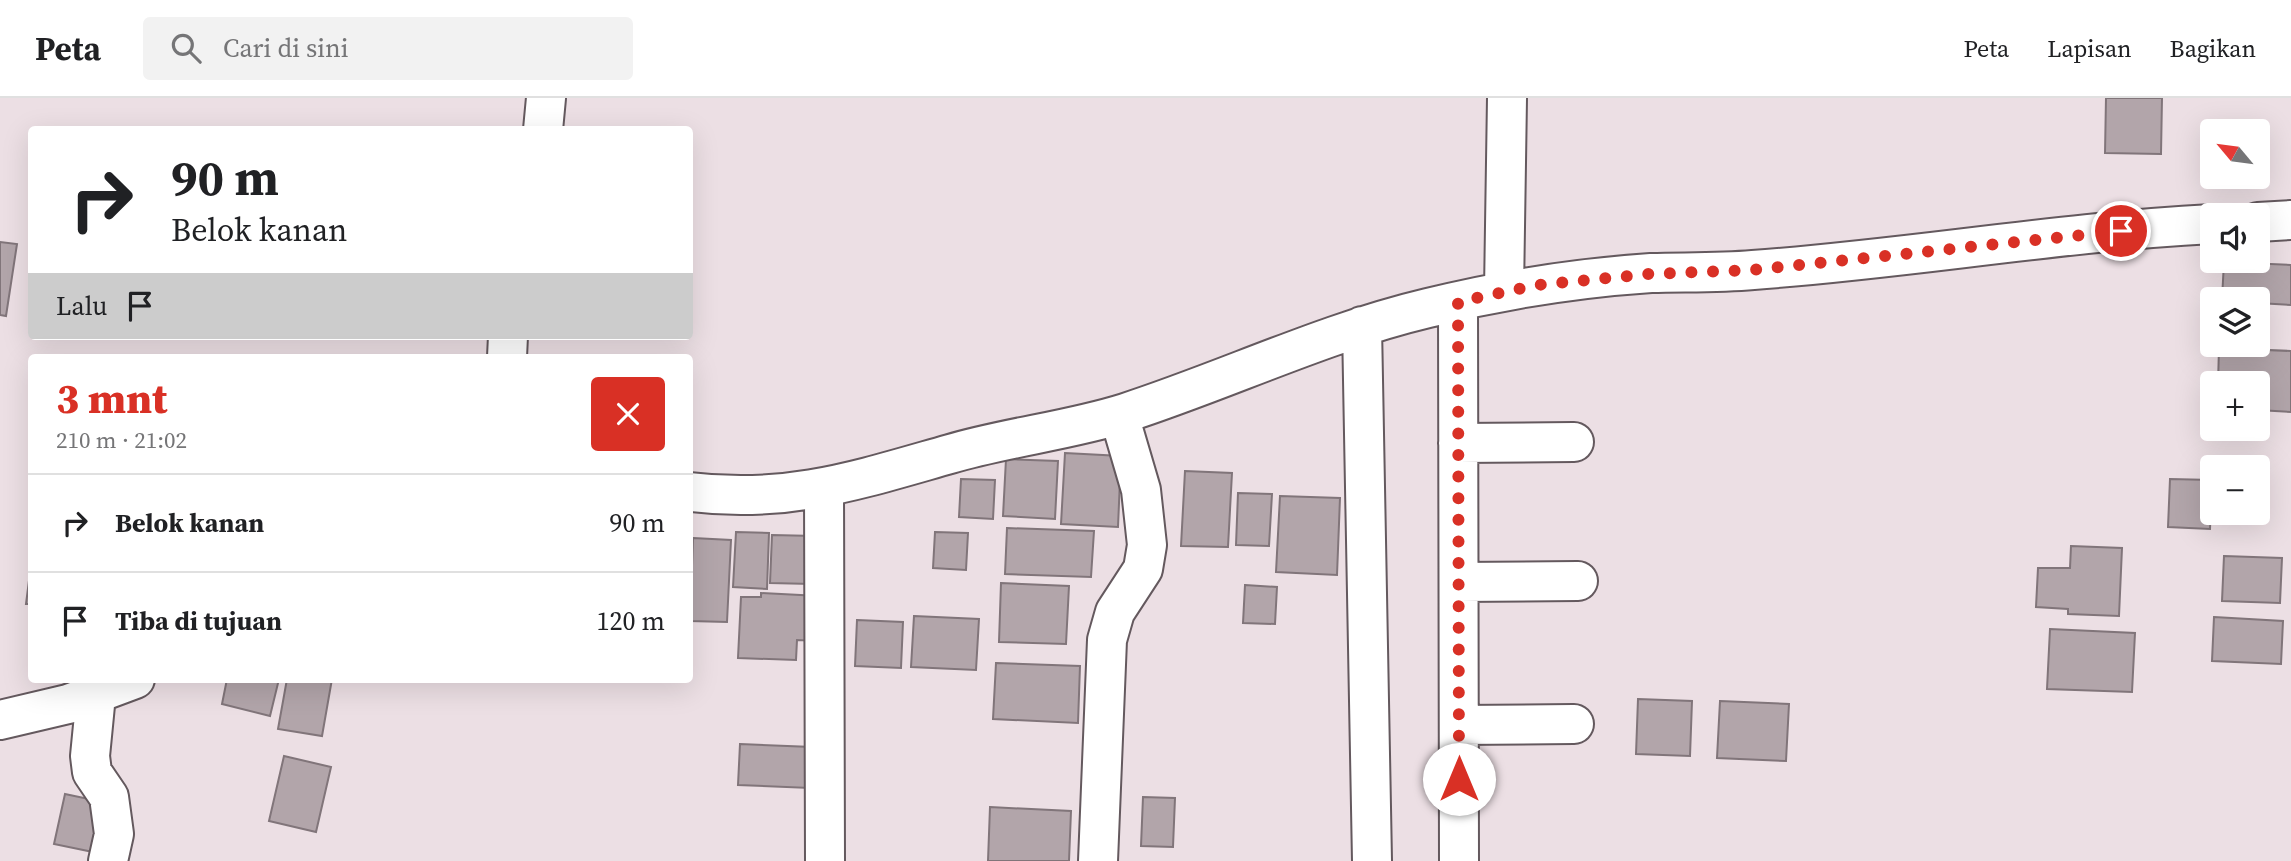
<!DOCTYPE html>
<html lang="id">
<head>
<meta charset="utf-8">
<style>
	:root { --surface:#fff; --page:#f2f2f2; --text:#202124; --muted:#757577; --line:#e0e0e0; --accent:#d93025 }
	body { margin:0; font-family:"Source Serif 4",serif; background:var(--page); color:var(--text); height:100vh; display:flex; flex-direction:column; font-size:26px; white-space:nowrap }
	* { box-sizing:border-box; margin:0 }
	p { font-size:23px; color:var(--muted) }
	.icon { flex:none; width:38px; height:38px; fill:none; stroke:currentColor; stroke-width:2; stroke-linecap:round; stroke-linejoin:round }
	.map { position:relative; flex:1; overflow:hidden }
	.side { position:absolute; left:28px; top:256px; width:665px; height:329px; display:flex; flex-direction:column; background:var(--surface); border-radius:7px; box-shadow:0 7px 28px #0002 }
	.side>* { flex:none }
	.top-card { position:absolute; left:28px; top:28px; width:665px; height:214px; border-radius:7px; box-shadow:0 7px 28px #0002; background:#fff; color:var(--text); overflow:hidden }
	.needle { width:46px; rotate:299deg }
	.tools { position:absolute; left:2200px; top:21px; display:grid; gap:14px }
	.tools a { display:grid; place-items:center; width:70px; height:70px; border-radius:7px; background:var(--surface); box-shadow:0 7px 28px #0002; font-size:35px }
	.pin { position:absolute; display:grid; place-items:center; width:60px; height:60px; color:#fff; margin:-30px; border:4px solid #fff; border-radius:50%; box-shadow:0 2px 7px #0007 }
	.me { position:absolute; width:77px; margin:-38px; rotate:0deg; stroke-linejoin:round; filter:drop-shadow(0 0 5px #0008) }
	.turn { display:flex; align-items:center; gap:24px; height:147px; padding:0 28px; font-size:32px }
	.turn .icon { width:91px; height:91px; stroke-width:2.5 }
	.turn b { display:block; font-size:49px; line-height:60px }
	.then { display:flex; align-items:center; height:66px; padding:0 28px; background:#0003; gap:14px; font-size:26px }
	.round { display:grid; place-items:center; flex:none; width:74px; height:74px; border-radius:7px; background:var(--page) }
	.head { display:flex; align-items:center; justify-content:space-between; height:119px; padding:0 28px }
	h1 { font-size:42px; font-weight:800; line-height:52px; color:var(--accent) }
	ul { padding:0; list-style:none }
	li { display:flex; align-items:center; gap:21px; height:98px; padding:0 28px; border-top:2px solid var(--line) }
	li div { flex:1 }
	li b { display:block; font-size:26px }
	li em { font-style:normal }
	header { display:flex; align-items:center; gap:42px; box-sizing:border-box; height:98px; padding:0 35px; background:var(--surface); border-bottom:2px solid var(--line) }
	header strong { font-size:33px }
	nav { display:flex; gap:38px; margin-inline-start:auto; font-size:24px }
	.search { width:490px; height:63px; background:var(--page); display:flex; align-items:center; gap:18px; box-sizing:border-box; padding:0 24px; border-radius:7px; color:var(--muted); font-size:26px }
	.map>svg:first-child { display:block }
	.building { fill:#b2a5aa; stroke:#81757a; stroke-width:2 }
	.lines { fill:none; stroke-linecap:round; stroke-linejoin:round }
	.street-casing { stroke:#64595e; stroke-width:42 }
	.street { stroke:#fff; stroke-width:38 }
	.route { stroke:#d93025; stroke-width:12; stroke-dasharray:0 21.6 }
</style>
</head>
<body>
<header>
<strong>Peta</strong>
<div class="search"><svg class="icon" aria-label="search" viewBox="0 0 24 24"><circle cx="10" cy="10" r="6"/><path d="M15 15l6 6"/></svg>Cari di sini</div>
<nav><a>Peta</a><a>Lapisan</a><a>Bagikan</a></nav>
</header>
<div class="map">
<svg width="2291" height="763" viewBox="0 0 2291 763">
	<rect width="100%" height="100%" fill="#ecdfe4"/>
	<path class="building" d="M2106,0H2162L2161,56L2105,55Z
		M0,144L17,146L6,218L0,217Z
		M2224,164L2291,167V207L2258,205V201H2222Z
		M2219,250L2291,253V314L2258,312V285H2218Z
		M1065,355L1121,358L1118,429L1061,426Z
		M1006,361L1058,363L1055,421L1003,418Z
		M1185,373L1232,375L1228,449L1181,448Z
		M961,381L995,382L993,421L959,419Z
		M2170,381L2212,382L2210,431L2168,429Z
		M1238,395L1272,396L1269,448L1236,447Z
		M1280,398L1340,400L1337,477L1276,474Z
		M1007,430L1094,433L1091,479L1005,476Z
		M736,434L769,435L767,491L733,489Z
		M935,434L968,435L966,472L933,470Z
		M772,437L815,438L812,486L770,485Z
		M693,440L731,442L727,524L690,523Z
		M2071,448L2122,450L2119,518L2068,516V511L2036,509L2038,470H2070Z
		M2224,458L2282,460L2280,505L2222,503Z
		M32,459V506H26Z
		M1001,485L1069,488L1066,546L999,544Z
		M1245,487L1277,489L1275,526L1243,525Z
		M761,495L819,498L817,543L797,542L796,562L738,560L741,499H761Z
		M914,518L979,521L976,572L911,569Z
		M2214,519L2283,523L2281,566L2212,563Z
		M857,522L903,524L901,570L855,568Z
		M2050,531L2135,535L2132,594L2047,591Z
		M996,565L1080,568L1078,625L993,621Z
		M227,581H279L270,618L222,606Z
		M287,581H332L322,638L278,631Z
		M1638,601L1692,603L1690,658L1636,656Z
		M1720,603L1789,606L1786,663L1717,660Z
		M740,646L812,649L810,690L738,687Z
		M284,658L331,669L316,734L269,723Z
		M65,696L103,704L93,754L54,746Z
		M1143,699L1175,700L1173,749L1141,748Z
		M990,709L1071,713L1069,763H988Z"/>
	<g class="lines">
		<defs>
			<path id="street" d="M543,32L546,0
				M2258,124L2291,122
				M1504,193L1507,0
				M1458,204L1459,763
				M1362,228L1372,763
				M507,259L508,238
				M1458,345L1574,344
				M824,391L825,763
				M690,394C788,406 858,382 950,356C1007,339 1068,333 1125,315C1227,282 1323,235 1428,210C1501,192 1576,180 1651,175C1685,174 1719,175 1753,172C1906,161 2058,134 2212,126
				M1459,484L1578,483
				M96,597L90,658L92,674L109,699L114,736L108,763
				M0,622L68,606L135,581
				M1459,627L1574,626
				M1098,763L1107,542L1115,514L1143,471L1147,447L1141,392L1119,317"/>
		</defs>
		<use href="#street" class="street-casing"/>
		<use href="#street" class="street"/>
	</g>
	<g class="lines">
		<path class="route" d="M1459,681L1458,204L1537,187L1649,176L1752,172L2121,133"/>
	</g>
</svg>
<div class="tools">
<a><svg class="needle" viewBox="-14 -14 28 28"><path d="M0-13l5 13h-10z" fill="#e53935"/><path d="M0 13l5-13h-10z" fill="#757577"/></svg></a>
<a><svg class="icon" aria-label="sound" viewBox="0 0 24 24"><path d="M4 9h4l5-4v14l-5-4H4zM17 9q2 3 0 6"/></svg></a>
<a><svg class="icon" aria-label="layers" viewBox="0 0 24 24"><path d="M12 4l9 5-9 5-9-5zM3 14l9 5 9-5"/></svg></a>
<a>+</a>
<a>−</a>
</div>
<div class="pin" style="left:2121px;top:133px;background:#d93025"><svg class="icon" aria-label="arrive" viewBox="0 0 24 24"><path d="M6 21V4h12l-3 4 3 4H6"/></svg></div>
<svg class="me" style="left:1459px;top:681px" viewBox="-20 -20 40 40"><circle r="19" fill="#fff"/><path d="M0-13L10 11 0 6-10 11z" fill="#d93025"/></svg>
<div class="top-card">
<div class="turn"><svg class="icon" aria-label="right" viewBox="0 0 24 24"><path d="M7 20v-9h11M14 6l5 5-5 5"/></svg><div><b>90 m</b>Belok kanan</div></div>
<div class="then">Lalu<svg class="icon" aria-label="arrive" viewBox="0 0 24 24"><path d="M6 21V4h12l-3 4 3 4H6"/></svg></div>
</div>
<section class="side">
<div class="head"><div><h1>3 mnt</h1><p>210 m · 21:02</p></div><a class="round" style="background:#d93025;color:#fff"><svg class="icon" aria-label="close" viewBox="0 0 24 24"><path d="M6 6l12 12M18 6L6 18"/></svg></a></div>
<ul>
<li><svg class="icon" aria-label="right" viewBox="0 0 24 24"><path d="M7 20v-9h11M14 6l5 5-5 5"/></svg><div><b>Belok kanan</b></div><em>90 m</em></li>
<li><svg class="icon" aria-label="arrive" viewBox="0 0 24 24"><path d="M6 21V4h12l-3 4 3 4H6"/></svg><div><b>Tiba di tujuan</b></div><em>120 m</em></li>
</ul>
</section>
</div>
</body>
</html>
